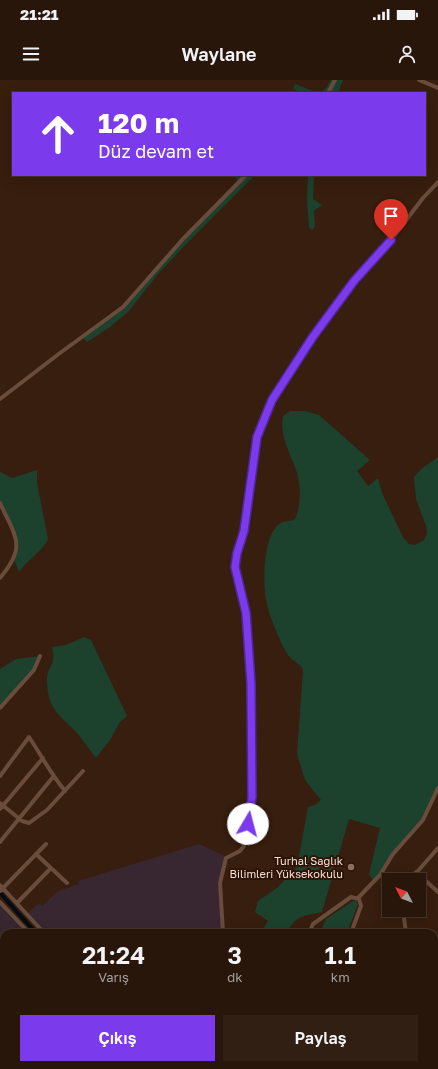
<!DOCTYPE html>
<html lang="tr">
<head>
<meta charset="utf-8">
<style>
	:root { --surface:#29160a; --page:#311f13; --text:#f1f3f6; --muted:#a59f9c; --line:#45352b; --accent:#7c3aed }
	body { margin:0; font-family:"Golos Text",sans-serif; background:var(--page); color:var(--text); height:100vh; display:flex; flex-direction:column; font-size:15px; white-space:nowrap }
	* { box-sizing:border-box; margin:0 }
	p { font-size:13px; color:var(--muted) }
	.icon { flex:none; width:22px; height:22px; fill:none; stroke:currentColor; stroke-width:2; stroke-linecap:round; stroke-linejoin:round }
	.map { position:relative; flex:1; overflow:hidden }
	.sheet { position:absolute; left:0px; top:849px; width:438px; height:140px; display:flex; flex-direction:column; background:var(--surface); border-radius:12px 12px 0 0; box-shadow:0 4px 16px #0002,0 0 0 1px var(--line) }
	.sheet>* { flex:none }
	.hud { position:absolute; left:12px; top:12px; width:414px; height:84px; border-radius:0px; box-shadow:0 4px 16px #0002,0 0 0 1px var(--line); background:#7c3aed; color:#fff; overflow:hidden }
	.needle { width:26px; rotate:312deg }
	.controls { position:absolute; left:382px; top:793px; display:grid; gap:8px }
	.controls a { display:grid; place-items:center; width:44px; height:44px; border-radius:0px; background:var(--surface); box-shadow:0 4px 16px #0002,0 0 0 1px var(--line); font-size:20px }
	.pin { position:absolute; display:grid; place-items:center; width:34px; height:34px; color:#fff; margin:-41px -17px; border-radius:50% 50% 50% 0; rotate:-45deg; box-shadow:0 0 4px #0007 }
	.pin .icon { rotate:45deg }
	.me { position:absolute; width:44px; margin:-22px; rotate:8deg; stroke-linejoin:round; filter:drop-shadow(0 0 3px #0008) }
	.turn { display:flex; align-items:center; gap:14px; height:84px; padding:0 20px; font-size:18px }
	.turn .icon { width:52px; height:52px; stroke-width:2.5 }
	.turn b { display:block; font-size:28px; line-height:34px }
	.eta { display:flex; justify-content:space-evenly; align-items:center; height:68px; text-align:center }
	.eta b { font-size:24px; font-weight:600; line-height:28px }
	.cta { display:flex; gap:8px; margin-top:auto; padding:8px 20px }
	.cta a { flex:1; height:46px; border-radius:0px; background:var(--accent); color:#fff; font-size:16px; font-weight:600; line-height:46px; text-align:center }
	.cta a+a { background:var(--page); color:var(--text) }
	.status { display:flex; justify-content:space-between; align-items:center; height:28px; padding:0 20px; background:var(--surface); direction:ltr }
	.status svg { height:11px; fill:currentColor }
	header { display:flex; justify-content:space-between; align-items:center; height:52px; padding:0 20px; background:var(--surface); font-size:18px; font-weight:600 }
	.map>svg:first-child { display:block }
	.industrial { fill:#382730 }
	.green { fill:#1c412d }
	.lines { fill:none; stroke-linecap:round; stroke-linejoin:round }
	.stream { stroke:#000d15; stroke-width:1 }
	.canal { stroke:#000d15; stroke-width:4 }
	.minor { stroke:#694c3b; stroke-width:4 }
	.major { stroke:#be6f66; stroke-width:5 }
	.highway { stroke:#f68682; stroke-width:5.5 }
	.route-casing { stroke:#51269a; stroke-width:10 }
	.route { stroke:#7c3aed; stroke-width:7 }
	.education-dot { fill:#8d6e63; stroke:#2d1405; stroke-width:1.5 }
	.labels { text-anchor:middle; stroke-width:4; stroke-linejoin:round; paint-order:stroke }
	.poi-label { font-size:11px; fill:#f2e0d6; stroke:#2d1405; text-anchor:end }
</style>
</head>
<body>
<div class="status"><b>21:21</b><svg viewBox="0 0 49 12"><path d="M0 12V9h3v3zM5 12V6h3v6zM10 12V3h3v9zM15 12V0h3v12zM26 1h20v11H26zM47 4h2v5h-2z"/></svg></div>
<header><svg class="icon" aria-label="menu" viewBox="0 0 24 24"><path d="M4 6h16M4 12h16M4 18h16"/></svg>Waylane<svg class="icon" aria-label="person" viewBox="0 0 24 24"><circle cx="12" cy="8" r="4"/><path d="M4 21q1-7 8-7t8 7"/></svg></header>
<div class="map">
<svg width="438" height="989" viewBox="0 0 438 989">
	<rect width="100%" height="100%" fill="#371e0e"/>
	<path class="industrial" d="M199,764L227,777L221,796L223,853H44L27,834L39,823L42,826L58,811L79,804L78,801Z
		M0,822L29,853H4V985H125L129,989H0Z
		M438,967V989H396L403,985H434V969Z"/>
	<path class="green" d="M331,0H343L338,13H303L293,9L295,4L313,11L321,12L326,8Z
		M235,95H255L188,162L158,194L129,231L110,247L87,262L82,257L115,234L238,104Z
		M308,95H314L313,119L322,125L314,131L315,147L312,150L309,148L307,123Z
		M290,331H305L319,335L370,380L357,391L368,406L378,398L382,413L403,457L409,464L415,465L424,460L427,454L426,446L416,419L414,397L421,389L438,377V708L427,734L396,770L374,802L369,794L380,748L349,739L322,832C304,836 295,835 287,853H261L268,841L255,832L258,821L278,807L297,787L308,727L315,725L321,720L305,700L297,674L303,590C300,583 292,581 288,575C282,566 269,536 267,524C262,506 263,458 278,445C283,440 290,442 295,439C301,427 301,406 297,393C291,373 279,358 283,336Z
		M37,390V403L48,459C44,470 26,481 19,492L14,479L17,463L0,423V392L12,398Z
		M84,557L91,560L127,636L120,642L110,660L96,678C89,670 84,661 77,653C59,634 48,630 47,602C46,586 57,587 52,567L66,565Z
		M40,576L37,584L0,628V589L16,579Z
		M353,821H356L358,824L347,853H320L326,839Z
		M109,985H142L149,989H105Z
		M247,985H287L289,989H248Z"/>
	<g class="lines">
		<path class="stream" d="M434,962L438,960
			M384,989L391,985"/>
		<path class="canal" d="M0,813L36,853
			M206,985L211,989"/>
		<path class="minor" d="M419,0L438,8
			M328,13L335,0
			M0,319L60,273L123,227L183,159L246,95
			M0,423C16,458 27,466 0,498
			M0,628L34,590L40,576
			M0,696L29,657C41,675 51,694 65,711
			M0,723L22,741L29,743L47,730L83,691
			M0,729L43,678
			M0,762L53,697
			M36,774L67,803
			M416,792L438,812
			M410,800L438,768
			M0,805L44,853
			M0,811L46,764
			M358,818L380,795L393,774L423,740L438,708
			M0,822L29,853
			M17,823L51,788
			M403,830L406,853
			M223,853L220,803L226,778L240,771L244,766L252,717L251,603L246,533L235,487L237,473L245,451L257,357L272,320L328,235L354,201L391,160L423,118L438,102
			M309,853L313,844L351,817L359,819L361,826L351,853
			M434,879L438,874
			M0,886L4,890
			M0,920L4,915
			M0,952L4,953
			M434,955L438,953
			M434,969L438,967
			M193,985L199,989
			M214,985L219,989
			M232,985L234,989
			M292,989L299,985
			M372,989L380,985
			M396,989L403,985"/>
		<path class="major" d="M0,971L4,972
			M0,978H4
			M35,985L53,989
			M65,985L84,989"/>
		<path class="highway" d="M0,872L4,876
			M0,878L4,881
			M125,985L129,989
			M142,985L149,989"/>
	</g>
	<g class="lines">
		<defs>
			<path id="route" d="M248,744L252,717L251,603L246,533L235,487L237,473L244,451L257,357L272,320L312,258L354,201L391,160"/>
		</defs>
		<use href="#route" class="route-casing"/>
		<use href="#route" class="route"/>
	</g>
	<circle class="education-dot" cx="351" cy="787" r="4"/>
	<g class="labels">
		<g class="poi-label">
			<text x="343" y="785">Turhal Sağlık<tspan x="343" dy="13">Bilimleri Yüksekokulu</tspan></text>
		</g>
	</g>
</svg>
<div class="controls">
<a><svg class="needle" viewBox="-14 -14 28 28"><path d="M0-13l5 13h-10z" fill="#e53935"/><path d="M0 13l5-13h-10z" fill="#a59f9c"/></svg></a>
</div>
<div class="pin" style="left:391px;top:160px;background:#d93025"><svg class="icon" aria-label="arrive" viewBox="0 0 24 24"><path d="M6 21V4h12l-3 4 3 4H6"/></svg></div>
<svg class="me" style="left:248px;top:744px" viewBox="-20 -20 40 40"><circle r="19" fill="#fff"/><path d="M0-13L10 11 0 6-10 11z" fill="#7c3aed"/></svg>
<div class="hud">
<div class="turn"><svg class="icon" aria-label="ahead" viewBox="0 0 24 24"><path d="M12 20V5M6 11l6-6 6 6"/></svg><div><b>120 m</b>Düz devam et</div></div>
</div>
<section class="sheet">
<div class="eta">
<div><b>21:24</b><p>Varış</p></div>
<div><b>3</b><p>dk</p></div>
<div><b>1.1</b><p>km</p></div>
</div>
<div class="cta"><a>Çıkış</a><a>Paylaş</a></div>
</section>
</div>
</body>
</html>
